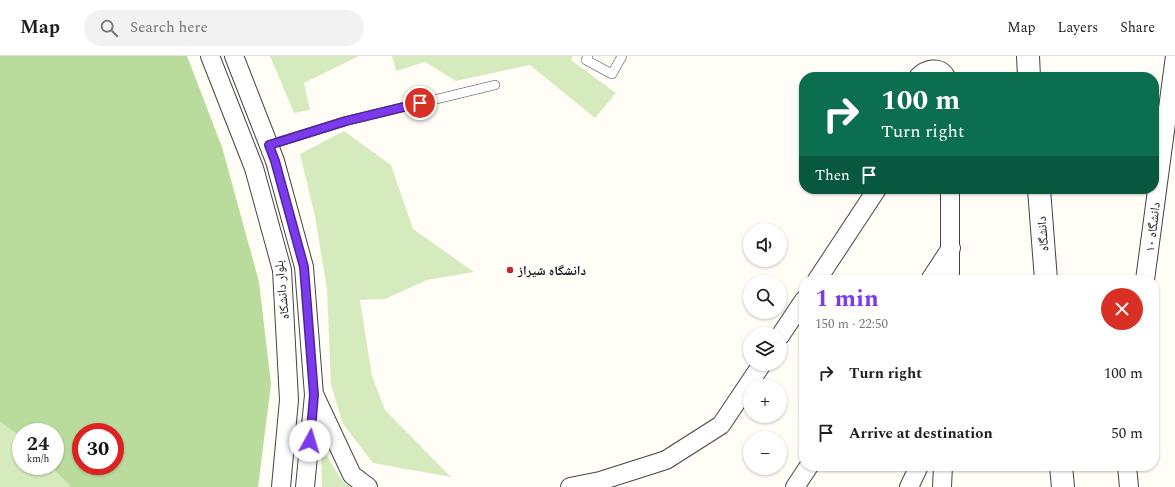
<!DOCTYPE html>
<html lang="en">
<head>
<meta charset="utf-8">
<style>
	:root { --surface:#fff; --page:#f2f2f2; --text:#202124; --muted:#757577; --line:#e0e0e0; --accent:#7c3aed }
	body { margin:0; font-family:Spectral,"Noto Naskh Arabic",serif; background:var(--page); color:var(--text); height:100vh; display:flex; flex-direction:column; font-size:15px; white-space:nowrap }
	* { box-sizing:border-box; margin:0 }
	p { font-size:13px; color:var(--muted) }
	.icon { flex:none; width:22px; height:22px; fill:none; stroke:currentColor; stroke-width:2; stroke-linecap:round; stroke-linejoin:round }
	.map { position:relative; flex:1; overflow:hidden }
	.details { position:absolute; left:799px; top:219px; width:360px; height:196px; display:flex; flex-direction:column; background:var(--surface); border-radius:16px; box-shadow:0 1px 3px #0004 }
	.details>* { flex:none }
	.banner { position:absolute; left:799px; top:16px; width:360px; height:122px; border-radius:16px; box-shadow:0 1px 3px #0004; background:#0b6e4f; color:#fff; overflow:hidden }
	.controls { position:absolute; left:743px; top:167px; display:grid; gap:8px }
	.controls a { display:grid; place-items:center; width:44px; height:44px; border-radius:50%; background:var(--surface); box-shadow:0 1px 3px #0004; font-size:20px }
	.speed { position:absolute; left:12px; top:367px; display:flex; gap:8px; font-size:20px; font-weight:700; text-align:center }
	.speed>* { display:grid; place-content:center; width:52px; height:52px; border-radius:50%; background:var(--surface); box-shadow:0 1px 3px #0004; line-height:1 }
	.speed small { font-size:10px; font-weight:400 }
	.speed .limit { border:6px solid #d22; background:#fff; color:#111 }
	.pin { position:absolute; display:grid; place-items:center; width:34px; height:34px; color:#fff; margin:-17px; border:2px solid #fff; border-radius:50%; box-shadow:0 1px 4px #0007 }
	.me { position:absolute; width:44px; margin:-22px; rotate:6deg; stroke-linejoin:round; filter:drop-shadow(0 0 3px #0008) }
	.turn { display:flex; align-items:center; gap:14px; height:84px; padding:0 16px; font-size:18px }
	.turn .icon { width:52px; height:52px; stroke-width:2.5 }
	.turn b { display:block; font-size:28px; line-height:34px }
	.then { display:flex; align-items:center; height:38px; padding:0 16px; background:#0003; gap:8px; font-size:15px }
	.round { display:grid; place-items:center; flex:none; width:42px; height:42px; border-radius:21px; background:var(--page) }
	.overview { display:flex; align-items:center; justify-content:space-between; height:68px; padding:0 16px }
	h1 { font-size:24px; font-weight:700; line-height:30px; color:var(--accent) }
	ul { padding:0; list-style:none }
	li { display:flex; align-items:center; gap:12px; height:60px; padding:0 16px }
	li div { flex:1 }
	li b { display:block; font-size:15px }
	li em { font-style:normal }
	header { display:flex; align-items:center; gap:24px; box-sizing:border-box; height:56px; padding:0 20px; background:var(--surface); border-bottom:1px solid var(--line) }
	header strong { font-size:19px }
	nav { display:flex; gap:22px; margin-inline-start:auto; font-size:14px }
	.search { width:280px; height:36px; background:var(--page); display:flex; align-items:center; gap:10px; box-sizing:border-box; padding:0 14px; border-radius:22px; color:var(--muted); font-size:15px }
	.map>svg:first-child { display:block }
	.green { fill:#d5ebbd }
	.forest { fill:#b9dc9c; fill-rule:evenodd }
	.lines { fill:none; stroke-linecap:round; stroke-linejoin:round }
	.service-casing { stroke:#444; stroke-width:10 }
	.minor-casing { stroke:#444; stroke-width:20 }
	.tertiary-casing { stroke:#444; stroke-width:24 }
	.service { stroke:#fff; stroke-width:9 }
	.minor { stroke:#fff; stroke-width:18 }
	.tertiary { stroke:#fff; stroke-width:22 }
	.route-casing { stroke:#51269a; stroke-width:10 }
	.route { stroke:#7c3aed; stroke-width:7 }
	.poi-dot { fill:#c4262e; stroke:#fff; stroke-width:1.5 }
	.labels { text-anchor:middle; stroke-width:4; stroke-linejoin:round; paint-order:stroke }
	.street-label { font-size:13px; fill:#111; stroke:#fff }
	.poi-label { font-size:13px; font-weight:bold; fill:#111; stroke:#fff; text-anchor:start }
</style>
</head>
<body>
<header>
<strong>Map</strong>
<div class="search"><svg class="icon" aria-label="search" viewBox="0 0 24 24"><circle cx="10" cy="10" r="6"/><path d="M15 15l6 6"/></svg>Search here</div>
<nav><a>Map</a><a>Layers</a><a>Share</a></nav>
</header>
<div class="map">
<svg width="1175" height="431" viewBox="0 0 1175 431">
	<rect width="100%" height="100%" fill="#fffdf5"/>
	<path class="green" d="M270,0H359L304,27L310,54L294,57Z
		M392,0H573L571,4L616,37L595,62L530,9L456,25L425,6L396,15Z
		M344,75L391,109L413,173L474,216L427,224L385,243L360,244L372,320L385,354L451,421L373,407L343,368L331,329L327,233L315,160L300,98Z
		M0,366L21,381V410H51L71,431H0Z
		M321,391L344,427L350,431H322Z"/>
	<path class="forest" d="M0,0H187L222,91L259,226L271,328L258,431H71L51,410H55V376H21V381L0,366ZM81,376H115V410H81Z"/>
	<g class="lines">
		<defs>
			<path id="service" d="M588,0L586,4L612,18L622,0
				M269,89L346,65L495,29"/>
			<path id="minor" d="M210,0L254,112L282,214L289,344L281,431
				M234,0L275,105L304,211L314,339L305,431
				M918,21C926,13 940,9 946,21
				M817,224L877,133
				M930,224L951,192
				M950,224V133
				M1145,224L1175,0
				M780,280L804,244
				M315,340L352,419L368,431
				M1127,410L1129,431
				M570,431L600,425L666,404L721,369L762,308
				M795,431L809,410
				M909,431L919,410
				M942,431L943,410"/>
			<path id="tertiary" d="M1028,0L1029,21
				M1039,133L1046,224
				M1061,410L1063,431"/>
		</defs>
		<use href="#service" class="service-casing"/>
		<use href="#minor" class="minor-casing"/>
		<use href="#tertiary" class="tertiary-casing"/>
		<use href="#service" class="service"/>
		<use href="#minor" class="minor"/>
		<use href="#tertiary" class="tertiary"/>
	</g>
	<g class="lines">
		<defs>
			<path id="route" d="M310,385L314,339L304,211L275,105L269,89L346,65L420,47"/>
		</defs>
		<use href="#route" class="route-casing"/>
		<use href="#route" class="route"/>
	</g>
	<circle class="poi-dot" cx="510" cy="214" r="4"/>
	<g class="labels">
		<g class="street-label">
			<text transform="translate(1152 171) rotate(-83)" y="5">۱۰ دانشگاه</text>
			<text transform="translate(1042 178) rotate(-95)" y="5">دانشگاه</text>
			<text transform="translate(281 234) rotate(-96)" y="5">بلوار دانشکاه</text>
		</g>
		<g class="poi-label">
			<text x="518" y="219">دانشگاه شیراز</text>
		</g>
	</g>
</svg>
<div class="controls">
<a><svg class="icon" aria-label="sound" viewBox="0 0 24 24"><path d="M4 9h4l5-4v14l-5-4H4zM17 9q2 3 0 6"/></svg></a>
<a><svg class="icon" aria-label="search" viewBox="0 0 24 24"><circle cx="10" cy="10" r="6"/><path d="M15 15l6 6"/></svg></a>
<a><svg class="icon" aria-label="layers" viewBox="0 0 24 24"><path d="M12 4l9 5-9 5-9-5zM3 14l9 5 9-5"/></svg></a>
<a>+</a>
<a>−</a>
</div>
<div class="speed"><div>24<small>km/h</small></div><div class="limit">30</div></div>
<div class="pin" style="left:420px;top:47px;background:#d93025"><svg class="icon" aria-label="arrive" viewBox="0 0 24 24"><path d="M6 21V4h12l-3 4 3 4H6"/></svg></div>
<svg class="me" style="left:310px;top:385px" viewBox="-20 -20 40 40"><circle r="19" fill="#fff"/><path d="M0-13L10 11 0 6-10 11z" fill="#7c3aed"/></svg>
<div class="banner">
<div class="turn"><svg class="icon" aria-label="right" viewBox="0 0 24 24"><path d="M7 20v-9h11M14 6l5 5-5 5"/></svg><div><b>100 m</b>Turn right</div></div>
<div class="then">Then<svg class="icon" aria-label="arrive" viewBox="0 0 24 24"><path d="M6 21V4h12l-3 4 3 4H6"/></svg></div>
</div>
<section class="details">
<div class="overview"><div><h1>1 min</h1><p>150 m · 22:50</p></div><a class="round" style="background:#d93025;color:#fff"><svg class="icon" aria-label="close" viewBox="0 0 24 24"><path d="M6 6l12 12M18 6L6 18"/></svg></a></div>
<ul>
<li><svg class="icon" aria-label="right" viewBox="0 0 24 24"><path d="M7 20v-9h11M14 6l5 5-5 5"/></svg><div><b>Turn right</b></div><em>100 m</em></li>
<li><svg class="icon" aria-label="arrive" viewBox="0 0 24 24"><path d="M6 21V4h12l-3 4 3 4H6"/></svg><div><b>Arrive at destination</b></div><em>50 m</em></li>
</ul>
</section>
</div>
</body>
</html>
